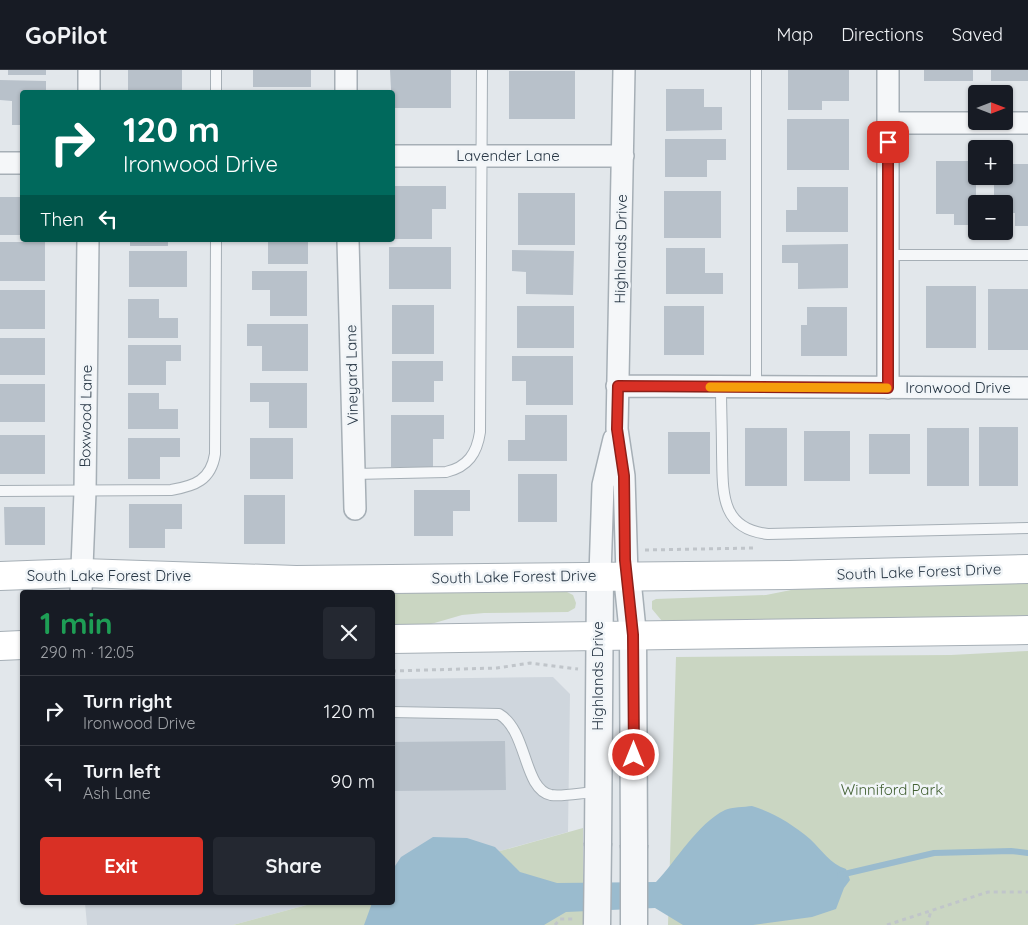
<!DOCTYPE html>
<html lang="en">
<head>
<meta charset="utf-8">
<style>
	:root { --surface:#171b24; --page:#242831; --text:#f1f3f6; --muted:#9ea1a6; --line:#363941; --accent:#d93025 }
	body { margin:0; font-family:Quicksand,sans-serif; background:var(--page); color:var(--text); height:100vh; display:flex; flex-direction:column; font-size:19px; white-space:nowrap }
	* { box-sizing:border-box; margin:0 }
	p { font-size:16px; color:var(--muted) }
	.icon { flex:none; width:28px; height:28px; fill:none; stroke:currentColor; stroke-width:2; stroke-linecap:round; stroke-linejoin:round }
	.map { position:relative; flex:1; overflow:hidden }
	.sheet { position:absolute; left:20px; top:520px; width:375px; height:315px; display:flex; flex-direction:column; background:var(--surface); border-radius:5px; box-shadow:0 1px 4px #0004 }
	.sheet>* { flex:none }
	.guide { position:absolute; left:20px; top:20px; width:375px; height:152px; border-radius:5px; box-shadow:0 1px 4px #0004; background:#00695c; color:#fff; overflow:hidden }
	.needle { width:32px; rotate:90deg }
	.controls { position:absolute; left:968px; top:15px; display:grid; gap:10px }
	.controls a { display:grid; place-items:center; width:45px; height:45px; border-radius:5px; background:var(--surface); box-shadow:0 1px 4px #0004; font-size:25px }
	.pin { position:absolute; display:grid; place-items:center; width:42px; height:42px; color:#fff; margin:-21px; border-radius:10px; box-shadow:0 2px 8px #0006 }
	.me { position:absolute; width:55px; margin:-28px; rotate:0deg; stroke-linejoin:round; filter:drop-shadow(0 0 4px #0008) }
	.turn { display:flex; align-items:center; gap:18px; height:105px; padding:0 20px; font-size:22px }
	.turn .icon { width:65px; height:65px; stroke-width:2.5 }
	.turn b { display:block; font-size:35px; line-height:42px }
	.then { display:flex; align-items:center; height:48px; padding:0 20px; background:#0003; gap:10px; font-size:19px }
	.round { display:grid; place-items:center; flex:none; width:52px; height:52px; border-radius:5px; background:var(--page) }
	.overview { display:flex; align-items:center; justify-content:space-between; height:85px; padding:0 20px }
	h1 { font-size:30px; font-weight:700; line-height:38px; color:#1e9e55 }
	.button { display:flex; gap:10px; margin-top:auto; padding:10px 20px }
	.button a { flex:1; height:58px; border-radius:5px; background:var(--accent); color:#fff; font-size:20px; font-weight:700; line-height:58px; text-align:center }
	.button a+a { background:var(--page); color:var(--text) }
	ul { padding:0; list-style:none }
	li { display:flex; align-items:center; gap:15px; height:70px; padding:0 20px; border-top:1px solid var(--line) }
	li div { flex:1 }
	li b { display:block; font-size:19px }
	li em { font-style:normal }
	header { display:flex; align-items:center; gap:30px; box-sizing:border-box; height:70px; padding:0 25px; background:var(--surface); border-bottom:1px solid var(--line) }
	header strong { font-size:24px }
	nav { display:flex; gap:28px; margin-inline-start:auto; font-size:18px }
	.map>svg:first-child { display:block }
	.built { fill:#cfd6dd }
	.green { fill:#cad6c2 }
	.water { fill:#9abbce }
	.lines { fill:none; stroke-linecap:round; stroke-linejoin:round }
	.stream { stroke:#9abbce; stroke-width:6 }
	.building { fill:#b8c1ca }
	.service-casing { stroke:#a6afb6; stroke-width:12 }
	.minor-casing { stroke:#a6afb6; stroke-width:24 }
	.tertiary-casing { stroke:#a6afb6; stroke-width:29 }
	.secondary-casing { stroke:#a6afb6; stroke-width:30 }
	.path { stroke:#c0c5ca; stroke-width:3; stroke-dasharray:4 4; stroke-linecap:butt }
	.service { stroke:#f5f7f9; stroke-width:10 }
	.minor { stroke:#f5f7f9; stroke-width:21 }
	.tertiary { stroke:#f5f7f9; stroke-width:26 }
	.secondary { stroke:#fff; stroke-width:28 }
	.tertiary-bridge-casing { stroke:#a6afb6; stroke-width:29; stroke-linecap:butt }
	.tertiary-bridge { stroke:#f5f7f9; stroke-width:26 }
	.route-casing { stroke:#8d1f18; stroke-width:12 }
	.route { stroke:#d93025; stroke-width:9 }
	.slow { stroke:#f59e0b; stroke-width:9 }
	.labels { text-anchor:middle; stroke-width:5; stroke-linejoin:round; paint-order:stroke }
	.street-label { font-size:15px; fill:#283745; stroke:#f1f5f8 }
	.park-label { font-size:15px; fill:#436134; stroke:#f1f5f8 }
</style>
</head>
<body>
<header>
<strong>GoPilot</strong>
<nav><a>Map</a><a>Directions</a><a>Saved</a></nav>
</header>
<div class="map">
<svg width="1028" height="855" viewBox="0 0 1028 855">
	<rect width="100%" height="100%" fill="#e2e7eb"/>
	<path class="built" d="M553,607L570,624L568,762L393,811V609Z
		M85,833V832L314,833L233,855H87Z"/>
	<path class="green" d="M1028,508V546L676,552L662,551L652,539V531L656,529L766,525L826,513Z
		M557,517L573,525L576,533L575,538L568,542L484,543L462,545L431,554L393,556L392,522H239Z
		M1028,581V855H668L676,587L951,585Z
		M583,758V855H233L314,833L392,832L393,811Z"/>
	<path class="water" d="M752,736C774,743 792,754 810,769C822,780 830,794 846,799L850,810L844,818L836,839L812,847L753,855H683L655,838L566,842L544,855H364L372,833L392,832L393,799L401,787L433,767L467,768L495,777L520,802L557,813L656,812C677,790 697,754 725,740C732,737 744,737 752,736Z"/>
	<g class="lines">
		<path class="stream" d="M840,805L934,783L1011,781L1028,783"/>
	</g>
	<path class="building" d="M8,0H46V5H8Z
		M128,0H182V22H128Z
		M253,0H311V17H253Z
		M390,0H451V38H392Z
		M788,0H849V31H822V40H788Z
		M924,0H973V11H924Z
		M991,0H1028V11H991Z
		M509,1H575V49H509Z
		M0,10L46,11V22H22V55H12V31L0,30Z
		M666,19H704V37H722V60L666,61Z
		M787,49H849V100H787Z
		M665,69H726V90H707V107H665Z
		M936,91H976V155H954V144H936Z
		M1004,94H1028V156H1015V143H1004V134H994V106H1004Z
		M392,116H446V139H432V169H392Z
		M797,117H848V162H786V140H797Z
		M664,121H721V168H664Z
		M518,123H575V175H518Z
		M0,127H22V165H0Z
		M130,170H168V176H130Z
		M268,170H308V194H268Z
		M0,172H45V211H0Z
		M848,174V218L798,219V193H782V175Z
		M389,177H451V219H389Z
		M666,178H705V203H723V224H666Z
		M512,180L574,181L573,225L526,224V202L512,201Z
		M129,181H187V217H129Z
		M252,201H307V246H270V220H252Z
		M926,216H976V278H926Z
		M988,219H1028V280H988Z
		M0,220H45V259H0Z
		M128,229H159V248H178V268H128Z
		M392,235H434V284H392Z
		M517,236H574V278H517Z
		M664,236H704V285H664Z
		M807,237H847V286H801V255H807Z
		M247,254H308V301H262V276H247Z
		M0,268H45V305H0Z
		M128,275H181V291H166V315H128Z
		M512,286H573V335H526V311H512Z
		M392,291H443V311H434V332H392Z
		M250,313H307V358H269V332H250Z
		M0,314H45V352H0Z
		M128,323H159V339H178V359H128Z
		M391,345H444V369H433V397H391Z
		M525,345H567V391H508V370H525Z
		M979,357H1018V416H979Z
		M745,358H787V416H745Z
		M927,358H969V416H927Z
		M804,361H850V411H804Z
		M668,362H710V404H668Z
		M869,364H910V404H869Z
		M0,365H45V404H0Z
		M128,368H180V387H160V409H128Z
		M250,368H293V409H250Z
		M518,404H557V452H518Z
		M414,420H470V441H453V466H414Z
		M244,425H285V474H244Z
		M129,434H182V459H165V478H129Z
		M4,437H45V475H5Z
		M505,671L506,720L392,721V672Z"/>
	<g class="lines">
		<defs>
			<path id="service" d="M756,0V317
				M216,22V0
				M889,185H1028
				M721,317C721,339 722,360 722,382C723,420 719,459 768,464L1028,458
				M354,404L446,402C468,397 477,383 480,362L482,0
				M0,421L171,420C195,416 211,410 215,384L216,170
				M392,642L499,644C528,661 523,719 551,725C563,727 585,722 597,722"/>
			<path id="minor" d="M89,0V22
				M346,0V22
				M624,0L617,359L624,406L627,505
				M888,0V318
				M888,53H1028
				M392,86H623
				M0,93H22
				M348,170L355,439
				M617,316L1028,318
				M600,505L603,415L614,369
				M81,522L85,422L88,170"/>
			<path id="tertiary" d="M627,505L633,565L634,775
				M598,773L600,505"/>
			<path id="secondary" d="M0,506L82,503L296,510L789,505L1028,499
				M392,569L1028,560
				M0,576L22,575"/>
		</defs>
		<use href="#service" class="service-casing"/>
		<use href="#minor" class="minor-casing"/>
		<use href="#tertiary" class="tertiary-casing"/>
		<use href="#secondary" class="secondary-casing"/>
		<path class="path" d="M645,480L754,478
			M392,601L497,598L530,593L578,599
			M555,855L560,849H575
			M887,855L988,822H1028
			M927,855L931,841"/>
		<use href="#service" class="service"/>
		<use href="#minor" class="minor"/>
		<use href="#tertiary" class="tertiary"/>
		<use href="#secondary" class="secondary"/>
		<defs>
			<path id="tertiary-bridge" d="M597,855L598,773
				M634,855V775"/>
		</defs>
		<use href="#tertiary-bridge" class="tertiary-bridge-casing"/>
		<use href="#tertiary-bridge" class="tertiary-bridge"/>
	</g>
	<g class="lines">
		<defs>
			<path id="route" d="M634,685L633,565L625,490L624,406L617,359L618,316L888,318V72"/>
		</defs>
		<use href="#route" class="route-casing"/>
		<use href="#route" class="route"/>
		<path class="slow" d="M710,317L887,318"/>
	</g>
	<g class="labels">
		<g class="street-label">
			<text x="508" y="91">Lavender Lane</text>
			<text transform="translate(621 179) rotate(-89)" y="5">Highlands Drive</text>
			<text transform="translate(352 305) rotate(-91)" y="5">Vineyard Lane</text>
			<text x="958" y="323">Ironwood Drive</text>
			<text transform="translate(86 346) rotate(-89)" y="5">Boxwood Lane</text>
			<text transform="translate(919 502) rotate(-2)" y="5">South Lake Forest Drive</text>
			<text x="109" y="511">South Lake Forest Drive</text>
			<text transform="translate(514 507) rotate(-1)" y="5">South Lake Forest Drive</text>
			<text transform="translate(598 606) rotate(-90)" y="5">Highlands Drive</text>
		</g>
		<g class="park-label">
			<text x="892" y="725">Winniford Park</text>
		</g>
	</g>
</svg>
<div class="controls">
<a><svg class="needle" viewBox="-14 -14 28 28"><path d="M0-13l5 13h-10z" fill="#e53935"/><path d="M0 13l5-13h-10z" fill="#9ea1a6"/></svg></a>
<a>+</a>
<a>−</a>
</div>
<div class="pin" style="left:888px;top:72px;background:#d93025"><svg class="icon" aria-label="arrive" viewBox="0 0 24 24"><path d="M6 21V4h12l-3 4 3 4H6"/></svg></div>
<svg class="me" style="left:634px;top:685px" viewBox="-20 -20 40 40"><circle r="17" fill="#d93025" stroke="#fff" stroke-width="3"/><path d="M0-11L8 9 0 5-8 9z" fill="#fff"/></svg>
<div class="guide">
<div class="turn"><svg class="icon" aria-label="right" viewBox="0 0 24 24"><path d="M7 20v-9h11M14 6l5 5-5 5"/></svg><div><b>120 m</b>Ironwood Drive</div></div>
<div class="then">Then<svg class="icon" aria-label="left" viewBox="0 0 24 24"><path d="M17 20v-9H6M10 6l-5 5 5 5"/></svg></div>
</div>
<section class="sheet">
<div class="overview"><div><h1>1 min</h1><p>290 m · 12:05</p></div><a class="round"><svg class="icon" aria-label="close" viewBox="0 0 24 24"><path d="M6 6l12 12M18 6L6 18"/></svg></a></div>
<ul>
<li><svg class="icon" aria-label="right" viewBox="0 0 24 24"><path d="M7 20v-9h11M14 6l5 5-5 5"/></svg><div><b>Turn right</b><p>Ironwood Drive</p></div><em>120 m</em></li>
<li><svg class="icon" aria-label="left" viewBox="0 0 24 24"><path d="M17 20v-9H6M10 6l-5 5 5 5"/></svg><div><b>Turn left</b><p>Ash Lane</p></div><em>90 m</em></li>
</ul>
<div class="button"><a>Exit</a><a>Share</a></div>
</section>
</div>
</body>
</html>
